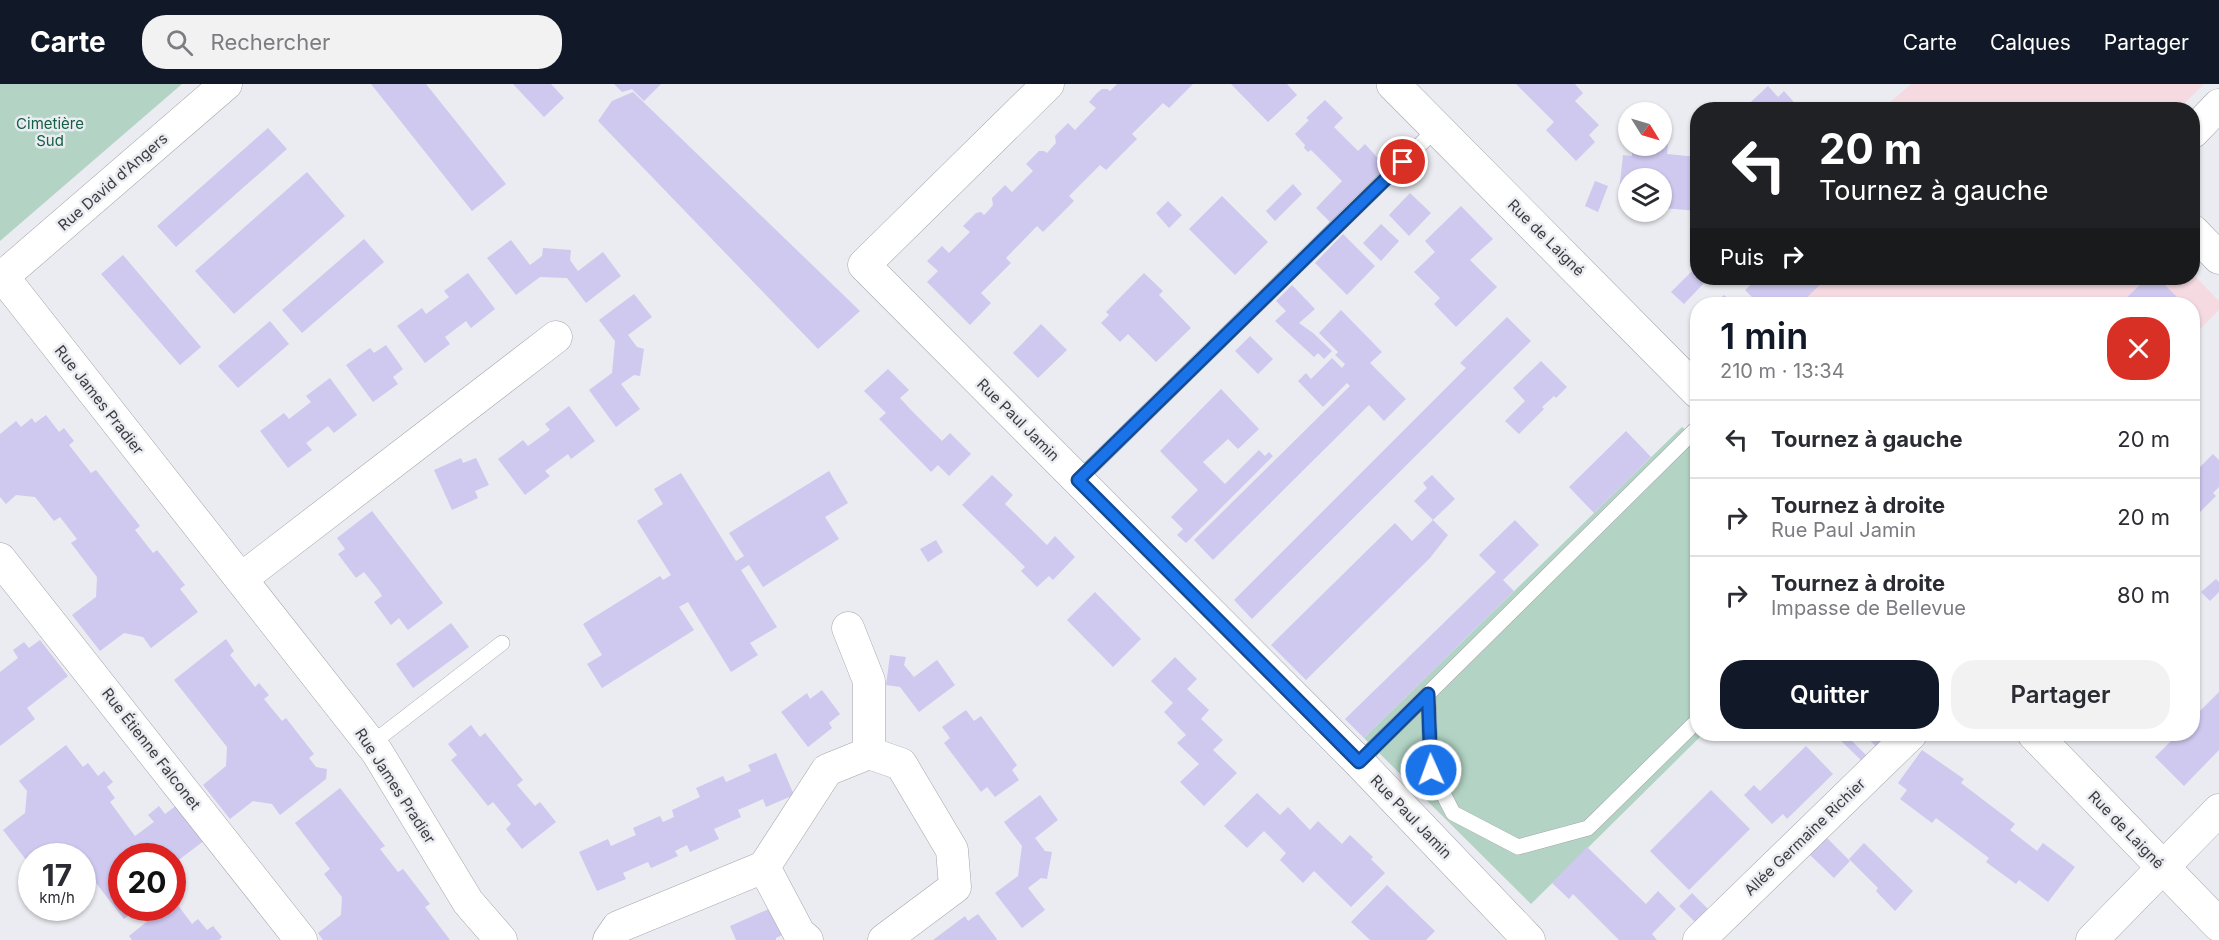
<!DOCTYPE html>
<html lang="fr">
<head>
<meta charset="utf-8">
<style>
	:root { --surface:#fff; --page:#f2f2f3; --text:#2b2b33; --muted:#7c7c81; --line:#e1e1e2; --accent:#111827 }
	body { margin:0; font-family:Inter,sans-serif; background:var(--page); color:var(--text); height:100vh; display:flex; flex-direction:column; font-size:22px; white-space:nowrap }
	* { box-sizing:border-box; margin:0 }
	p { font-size:20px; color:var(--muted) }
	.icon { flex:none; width:33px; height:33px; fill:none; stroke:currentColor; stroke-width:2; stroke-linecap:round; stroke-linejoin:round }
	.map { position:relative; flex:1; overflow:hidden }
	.sheet { position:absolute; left:1690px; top:213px; width:510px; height:444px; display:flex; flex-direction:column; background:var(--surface); border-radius:24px; box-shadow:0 2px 4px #0004 }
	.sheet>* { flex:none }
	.hud { position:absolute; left:1690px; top:18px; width:510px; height:183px; border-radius:24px; box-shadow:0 2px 4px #0004; background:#202124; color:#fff; overflow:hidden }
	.needle { width:39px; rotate:127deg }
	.fabs { position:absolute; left:1618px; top:18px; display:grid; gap:12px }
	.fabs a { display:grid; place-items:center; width:54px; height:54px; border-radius:50%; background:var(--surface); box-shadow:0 2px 4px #0004; font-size:30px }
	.speed { position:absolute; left:18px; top:759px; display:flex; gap:12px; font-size:30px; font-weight:700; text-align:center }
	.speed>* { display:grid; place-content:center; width:78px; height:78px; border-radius:50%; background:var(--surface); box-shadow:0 2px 4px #0004; line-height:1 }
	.speed small { font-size:15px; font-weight:400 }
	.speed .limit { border:9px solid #d22; background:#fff; color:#111 }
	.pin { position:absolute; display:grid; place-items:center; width:51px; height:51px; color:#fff; margin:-26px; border:3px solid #fff; border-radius:50%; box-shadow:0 2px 6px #0007 }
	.me { position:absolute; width:66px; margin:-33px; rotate:358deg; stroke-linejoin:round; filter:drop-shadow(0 0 4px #0008) }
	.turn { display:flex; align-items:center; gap:21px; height:126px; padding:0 30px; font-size:27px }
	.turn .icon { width:78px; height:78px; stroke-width:2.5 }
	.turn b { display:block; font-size:42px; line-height:51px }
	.then { display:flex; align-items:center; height:57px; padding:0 30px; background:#0003; gap:12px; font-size:22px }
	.round { display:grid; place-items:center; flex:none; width:63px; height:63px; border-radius:24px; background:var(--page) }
	.headline { display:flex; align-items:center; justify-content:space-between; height:102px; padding:0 30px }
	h1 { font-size:36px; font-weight:600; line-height:45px; color:var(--accent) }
	.button { display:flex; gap:12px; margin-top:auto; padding:12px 30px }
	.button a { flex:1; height:69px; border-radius:24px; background:var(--accent); color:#fff; font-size:24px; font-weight:600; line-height:69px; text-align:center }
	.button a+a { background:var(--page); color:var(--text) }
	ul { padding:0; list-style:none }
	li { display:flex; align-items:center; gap:18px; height:78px; padding:0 30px; border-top:2px solid var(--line) }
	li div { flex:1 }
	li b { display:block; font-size:22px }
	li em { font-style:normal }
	header { display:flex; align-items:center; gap:36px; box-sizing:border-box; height:84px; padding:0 30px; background:var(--accent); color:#fff }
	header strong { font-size:28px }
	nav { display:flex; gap:33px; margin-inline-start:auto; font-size:21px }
	.search { width:420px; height:54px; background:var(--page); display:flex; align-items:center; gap:15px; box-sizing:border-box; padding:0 21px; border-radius:24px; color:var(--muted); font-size:22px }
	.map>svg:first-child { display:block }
	.education { fill:#f5dbe1 }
	.green { fill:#b3d4c4 }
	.building { fill:#cfc8ef }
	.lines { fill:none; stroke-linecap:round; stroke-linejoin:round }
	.lane-casing { stroke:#a3a5a9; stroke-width:16 }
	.street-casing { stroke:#a3a5a9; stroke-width:33 }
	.secondary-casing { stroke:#a3a5a9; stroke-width:34 }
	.lane { stroke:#fff; stroke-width:15 }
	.street { stroke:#fff; stroke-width:32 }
	.secondary { stroke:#fff; stroke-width:33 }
	.route-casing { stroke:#114b97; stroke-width:15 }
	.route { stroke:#1a73e8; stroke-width:10 }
	.labels { text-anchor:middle; stroke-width:5; stroke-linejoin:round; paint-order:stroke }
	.park-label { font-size:15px; fill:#156045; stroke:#eaecf1 }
	.street-label { font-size:15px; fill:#3c3d3f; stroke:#eaecf1 }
</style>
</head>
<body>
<header>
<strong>Carte</strong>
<div class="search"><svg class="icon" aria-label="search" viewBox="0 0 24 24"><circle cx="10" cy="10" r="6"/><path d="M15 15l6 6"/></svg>Rechercher</div>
<nav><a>Carte</a><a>Calques</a><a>Partager</a></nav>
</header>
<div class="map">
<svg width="2219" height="856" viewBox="0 0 2219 856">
	<rect width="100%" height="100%" fill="#eaecf1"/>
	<path class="education" d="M1911,0H2204L2179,25H1882Z
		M2193,190L2219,217V226L2193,252V220H1800L1827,194H2193Z"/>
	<path class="green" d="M0,0H182L0,157Z
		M1682,343L1698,355V650H1703L1531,820L1364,654Z"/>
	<path class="building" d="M371,0H426L506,100L472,127Z
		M513,0H551L564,14L544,33Z
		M614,0H661L644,17L632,5L622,8Z
		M1117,0H1193L1169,24L1163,19L1132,50L1137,55L1106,86L1100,81L1069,112L1074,117L1043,148L1037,142L1006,174L1011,179L981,209L991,219L970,241L927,198L938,187L927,177L942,162L949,169L970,148L963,142L976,129L981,128L984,131L989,126L993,121L992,114L1005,101L1012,108L1033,87L1026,80L1039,67H1044L1047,69L1056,59L1055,52L1068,39L1075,46L1096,24L1089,18L1097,9L1102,5H1107L1110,7Z
		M1231,0H1287L1297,11L1268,38Z
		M1516,0H1575L1583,9L1575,17L1599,41L1589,51L1595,58L1576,77L1546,46L1554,38Z
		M1768,2L1778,13L1784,7L1801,26H1742Z
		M633,8L860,227L818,265L598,37L612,17Z
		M1325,16L1343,34L1334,43L1358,67L1365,60L1388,85L1332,140L1316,124L1342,97L1311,66L1308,68L1304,64L1305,61L1295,50L1309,36L1306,34Z
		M268,44L287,65L176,163L157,142Z
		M1662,59L1668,60L1667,70L1698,73V127L1662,124V94H1629V109L1619,108L1623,71L1632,72V62H1662Z
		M307,88L345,132L234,230L195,187Z
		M1595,97L1608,102L1598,128L1585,122Z
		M1293,100L1302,110L1275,137L1266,127Z
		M1410,109L1431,129L1409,152L1389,131Z
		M1222,112L1268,158L1235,191L1189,145Z
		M1168,117L1182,131L1169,144L1156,129Z
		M1461,122L1493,155L1470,176L1497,203L1456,243L1434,220L1440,214L1414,188L1435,168L1425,157Z
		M1381,140L1399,157L1381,177L1363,159Z
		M1343,150L1375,182L1347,211L1315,179Z
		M364,155L384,178L302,249L282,226Z
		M511,156L530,181L542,172L543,164L571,166L570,176L578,187L603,168L621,192L586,219L567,194L540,193L516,211L487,174Z
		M123,171L201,263L180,281L101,190Z
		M1694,185L1698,190V194H1702L1706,197L1684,220L1671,208Z
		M468,189L495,225L471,244L466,237L445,253L450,260L425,279L397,242L422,224L426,230L449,213L444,207Z
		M1144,189L1163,207L1159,211L1191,244L1156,278L1128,250L1120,258L1101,239L1109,231L1106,228Z
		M1758,194H1805L1811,199L1817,194L1825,196L1800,220H1759L1745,206Z
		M2147,194H2158L2184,220H2120Z
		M1292,201L1315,225L1299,239L1313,249L1332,267L1324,275L1318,269L1314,273L1275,237L1286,227L1276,217Z
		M634,210L652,233L628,251L637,263L644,265L640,292L634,291L621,300L640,325L616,343L589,306L612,289L615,257L599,236Z
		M1724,211L1733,220H1713Z
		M1341,226L1382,268L1370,279L1406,315L1384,337L1369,321L1213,476L1194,456L1350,302L1347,299L1323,323L1298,297L1306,289L1311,295L1332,274L1342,284L1345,280L1335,271L1338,268L1319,249Z
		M1507,233L1531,257L1252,535L1234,516L1466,284L1460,279Z
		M270,237L289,260L238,304L218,282Z
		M1041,240L1067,266L1038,294L1013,269Z
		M1250,252L1273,275L1258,290L1235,267Z
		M386,261L403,285L393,293L398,300L373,318L346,281L370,264L374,269Z
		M1541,277L1567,303L1556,314L1554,312L1542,323L1544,325L1519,350L1505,337L1525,317L1513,304Z
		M888,285L909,306L900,314L911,326L942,357L950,349L971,370L949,392L938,381L931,388L879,335L886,329L864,307Z
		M330,294L357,331L334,349L328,342L306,359L312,366L288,384L260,347L284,329L289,335L311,318L306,312Z
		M1221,305L1259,345L1238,365L1228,355L1203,378L1225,400L1259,366L1265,372L1269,368L1273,372L1186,459L1177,451L1183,445L1171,433L1198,406L1160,367Z
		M569,322L595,357L571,375L568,370L545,387L550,392L525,411L498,375L523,356L528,362L550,346L545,340Z
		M46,331L59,348L64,344L74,357L69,361L91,389L96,386L140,442L135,446L153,469L157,466L185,501L180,505L198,528L151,564L143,553L124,549L100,567L72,531L96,513L97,493L71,459L77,455L60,433L54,437L35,413L16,411L6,420L0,413V350L16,337L21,343L32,334L35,339Z
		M1626,347L1651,373L1594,429L1569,403Z
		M2213,370L2219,376V403L2213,409L2216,412L2193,435V390Z
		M461,374L463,379L476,374L489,401L475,407L478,414L452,426L434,386Z
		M829,387L848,419L825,433L839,455L763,503L749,481L741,486L777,543L750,559L758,571L731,588L688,518L679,523L694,546L602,604L587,580L602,571L583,540L660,492L663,496L671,491L637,437L663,420L654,405L681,389L736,477L744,472L729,449Z
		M992,391L1013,411L1005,420L1047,461L1055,452L1075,473L1053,496L1049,492L1037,503L1021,487L1025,483L962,421Z
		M1432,391L1455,415L1433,436L1448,451L1430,474L1306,596L1271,561L1395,439L1412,457L1433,436L1414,417L1427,404L1423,399Z
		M372,427L443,519L408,546L399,534L391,541L374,518L382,512L379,507L364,488L356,494L338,470L345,465L337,454Z
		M1515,436L1539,461L1503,496L1514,507L1364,654L1345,635L1496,488L1479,471Z
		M936,456L943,468L928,478L920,465Z
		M2216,495L2219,498V508L2210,517L2201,508Z
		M1095,508L1141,555L1113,583L1067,536Z
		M451,539L469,563L413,604L396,580Z
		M226,555L234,567L230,571L255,603L259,599L269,611L264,615L282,637L286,634L314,670L309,674L316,683L327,685L326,695L280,731L272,720L253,717L230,735L203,701L226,682L227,663L174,596Z
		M40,556L68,592L27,624L35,635L0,662V588L18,574L13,566L24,558L29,564Z
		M890,571L906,573L904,581L914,593L937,576L955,601L919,628L900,603L886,601Z
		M1175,573L1197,595L1187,605L1209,626L1201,635L1223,656L1213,666L1237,689L1204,722L1180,698L1199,680L1177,659L1186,651L1164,628L1173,619L1151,597Z
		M822,606L840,630L829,639L832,644L808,663L781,628L807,609L810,615Z
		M2219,608V666L2184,702L2155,673L2178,650H2193V634Z
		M966,626L974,637L981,632L1017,681L1012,686L1019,696L995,713L987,703L981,708L944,659L950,654L942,643Z
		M471,641L480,653L485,649L523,696L517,701L535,722L540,718L556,738L522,765L506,745L511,740L493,718L488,722L451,676L457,671L448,660Z
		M1834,650H1845L1872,677L1867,682Z
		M1863,650H1901L1882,668Z
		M66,661L83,683L88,679L98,692L104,687L113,698L107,703L115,714L110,718L135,752L154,738L148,731L159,722L165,730L177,721L205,756L172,781V772H122V824H139L124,835L82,781V772H76L72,767L52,764L41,772H32L30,781L3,746L25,729L27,707L19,697Z
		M1806,662L1833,690L1787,735L1783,730L1772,740L1744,711L1754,701L1760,707Z
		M1922,666L1964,695L1961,699L2015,740L2010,746L2037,767L2043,759L2075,783L2048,818L2019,796L2016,800L1986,778L1989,774L1936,734L1932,739L1900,715L1907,706L1898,699Z
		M776,669L794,711L766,723L763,715L738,726L741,733L714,745L719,755L690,768L687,761L675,767L678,772L651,784L648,778L623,789L626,795L597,807L579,768L608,755L611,762L636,751L633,744L660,732L663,738L674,733L672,726L700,713L696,704L723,692L726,698L751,687L748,681Z
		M340,704L385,762L380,765L398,788L403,785L430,820L425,823L450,856H323L318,849L341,831L342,813L324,790L330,785L295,739Z
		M1711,706L1750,745L1689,806L1650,767Z
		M1257,709L1280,731L1288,723L1310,746L1318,737L1342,760L1350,751L1373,773L1371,775L1385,789L1351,823L1314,787L1303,799L1280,776L1286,769L1264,747L1247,764L1224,742Z
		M1040,711L1058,736L1035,754L1045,767L1052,768L1047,795L1041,794L1028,804L1045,826L1022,844L995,809L1018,792L1022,762L1004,738Z
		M1824,751L1850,777L1834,794L1807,768Z
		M1864,759L1913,807L1895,827L1876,807L1878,804L1849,775Z
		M1587,763L1646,820L1658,807L1676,825L1652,850L1657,856H1619L1573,810L1569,815L1552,799Z
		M1387,801L1435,847L1426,856H1370L1351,838Z
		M1692,809L1712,829L1699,842L1679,822Z
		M174,816L192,840L198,835L207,846L213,842L222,853L219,856H132L129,852L164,824H172Z
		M771,824L782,851L776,854V856H736L730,842Z
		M978,830L997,855L996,856H933L965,832L968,837Z"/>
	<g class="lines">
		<defs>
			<path id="lane" d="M1078,396L1437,44
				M1428,610L1431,686L1453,729L1518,763L1588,744L1698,636
				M371,660L502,559
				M1359,678L1698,343"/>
			<path id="street" d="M1048,0L864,181L1359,678L1529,856
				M2193,48L2219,21
				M2193,147L2219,174
				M3,193L377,668L468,818L501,856
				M0,195L226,0
				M0,475L301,856
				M241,495L556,253
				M848,544L869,597V669
				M764,783L799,849L807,856
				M609,856L618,843L764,783L827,686L869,669L901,680L952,766L955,803L884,856
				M1699,856L1911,650
				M2092,856L2219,726"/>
			<path id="secondary" d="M1393,0L1698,308
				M2034,650L2219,841"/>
		</defs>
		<use href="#lane" class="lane-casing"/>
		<use href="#street" class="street-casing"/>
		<use href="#secondary" class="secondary-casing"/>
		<use href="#lane" class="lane"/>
		<use href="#street" class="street"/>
		<use href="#secondary" class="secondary"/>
	</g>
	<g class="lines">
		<defs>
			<path id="route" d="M1403,78L1078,396L1359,678L1428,610L1431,686"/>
		</defs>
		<use href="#route" class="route-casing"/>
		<use href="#route" class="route"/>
	</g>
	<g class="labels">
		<g class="park-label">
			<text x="50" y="45">Cimetière<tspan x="50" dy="17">Sud</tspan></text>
		</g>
		<g class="street-label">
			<text transform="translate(113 98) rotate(-41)" y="5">Rue David d'Angers</text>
			<text transform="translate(1546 154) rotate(45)" y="5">Rue de Laigné</text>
			<text transform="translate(99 316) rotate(52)" y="5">Rue James Pradier</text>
			<text transform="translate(1018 336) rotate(45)" y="5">Rue Paul Jamin</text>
			<text transform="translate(151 665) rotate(52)" y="5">Rue Étienne Falconet</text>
			<text transform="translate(395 702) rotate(57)" y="5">Rue James Pradier</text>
			<text transform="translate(1411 733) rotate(46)" y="5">Rue Paul Jamin</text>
			<text transform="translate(2126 746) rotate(46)" y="5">Rue de Laigné</text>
			<text transform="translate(1805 753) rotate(-44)" y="5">Allée Germaine Richier</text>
		</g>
	</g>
</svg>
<div class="fabs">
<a><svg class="needle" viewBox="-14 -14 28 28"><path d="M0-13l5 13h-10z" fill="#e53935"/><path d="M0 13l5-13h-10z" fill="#7c7c81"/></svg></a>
<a><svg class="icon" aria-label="layers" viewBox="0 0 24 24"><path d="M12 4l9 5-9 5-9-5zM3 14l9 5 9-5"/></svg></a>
</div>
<div class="speed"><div>17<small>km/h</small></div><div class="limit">20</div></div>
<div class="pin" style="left:1403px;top:78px;background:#d93025"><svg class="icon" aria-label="arrive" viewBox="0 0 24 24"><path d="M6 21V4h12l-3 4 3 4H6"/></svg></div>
<svg class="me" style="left:1431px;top:686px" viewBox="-20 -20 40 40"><circle r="17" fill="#1a73e8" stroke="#fff" stroke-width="3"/><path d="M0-11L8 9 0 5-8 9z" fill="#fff"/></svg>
<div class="hud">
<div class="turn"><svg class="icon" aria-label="left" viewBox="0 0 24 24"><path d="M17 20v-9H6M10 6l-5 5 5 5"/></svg><div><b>20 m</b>Tournez à gauche</div></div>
<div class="then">Puis<svg class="icon" aria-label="right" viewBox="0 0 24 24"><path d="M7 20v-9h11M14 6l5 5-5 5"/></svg></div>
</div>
<section class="sheet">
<div class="headline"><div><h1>1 min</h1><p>210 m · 13:34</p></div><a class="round" style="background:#d93025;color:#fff"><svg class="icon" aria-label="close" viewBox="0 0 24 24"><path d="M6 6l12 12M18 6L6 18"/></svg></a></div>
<ul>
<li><svg class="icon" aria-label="left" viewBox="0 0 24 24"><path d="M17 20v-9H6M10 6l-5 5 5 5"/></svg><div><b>Tournez à gauche</b></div><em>20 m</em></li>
<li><svg class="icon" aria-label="right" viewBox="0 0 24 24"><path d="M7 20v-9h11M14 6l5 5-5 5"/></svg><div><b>Tournez à droite</b><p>Rue Paul Jamin</p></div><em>20 m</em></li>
<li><svg class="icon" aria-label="right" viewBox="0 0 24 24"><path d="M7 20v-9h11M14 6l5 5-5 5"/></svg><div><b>Tournez à droite</b><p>Impasse de Bellevue</p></div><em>80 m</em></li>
</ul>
<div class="button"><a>Quitter</a><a>Partager</a></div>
</section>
</div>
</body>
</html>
